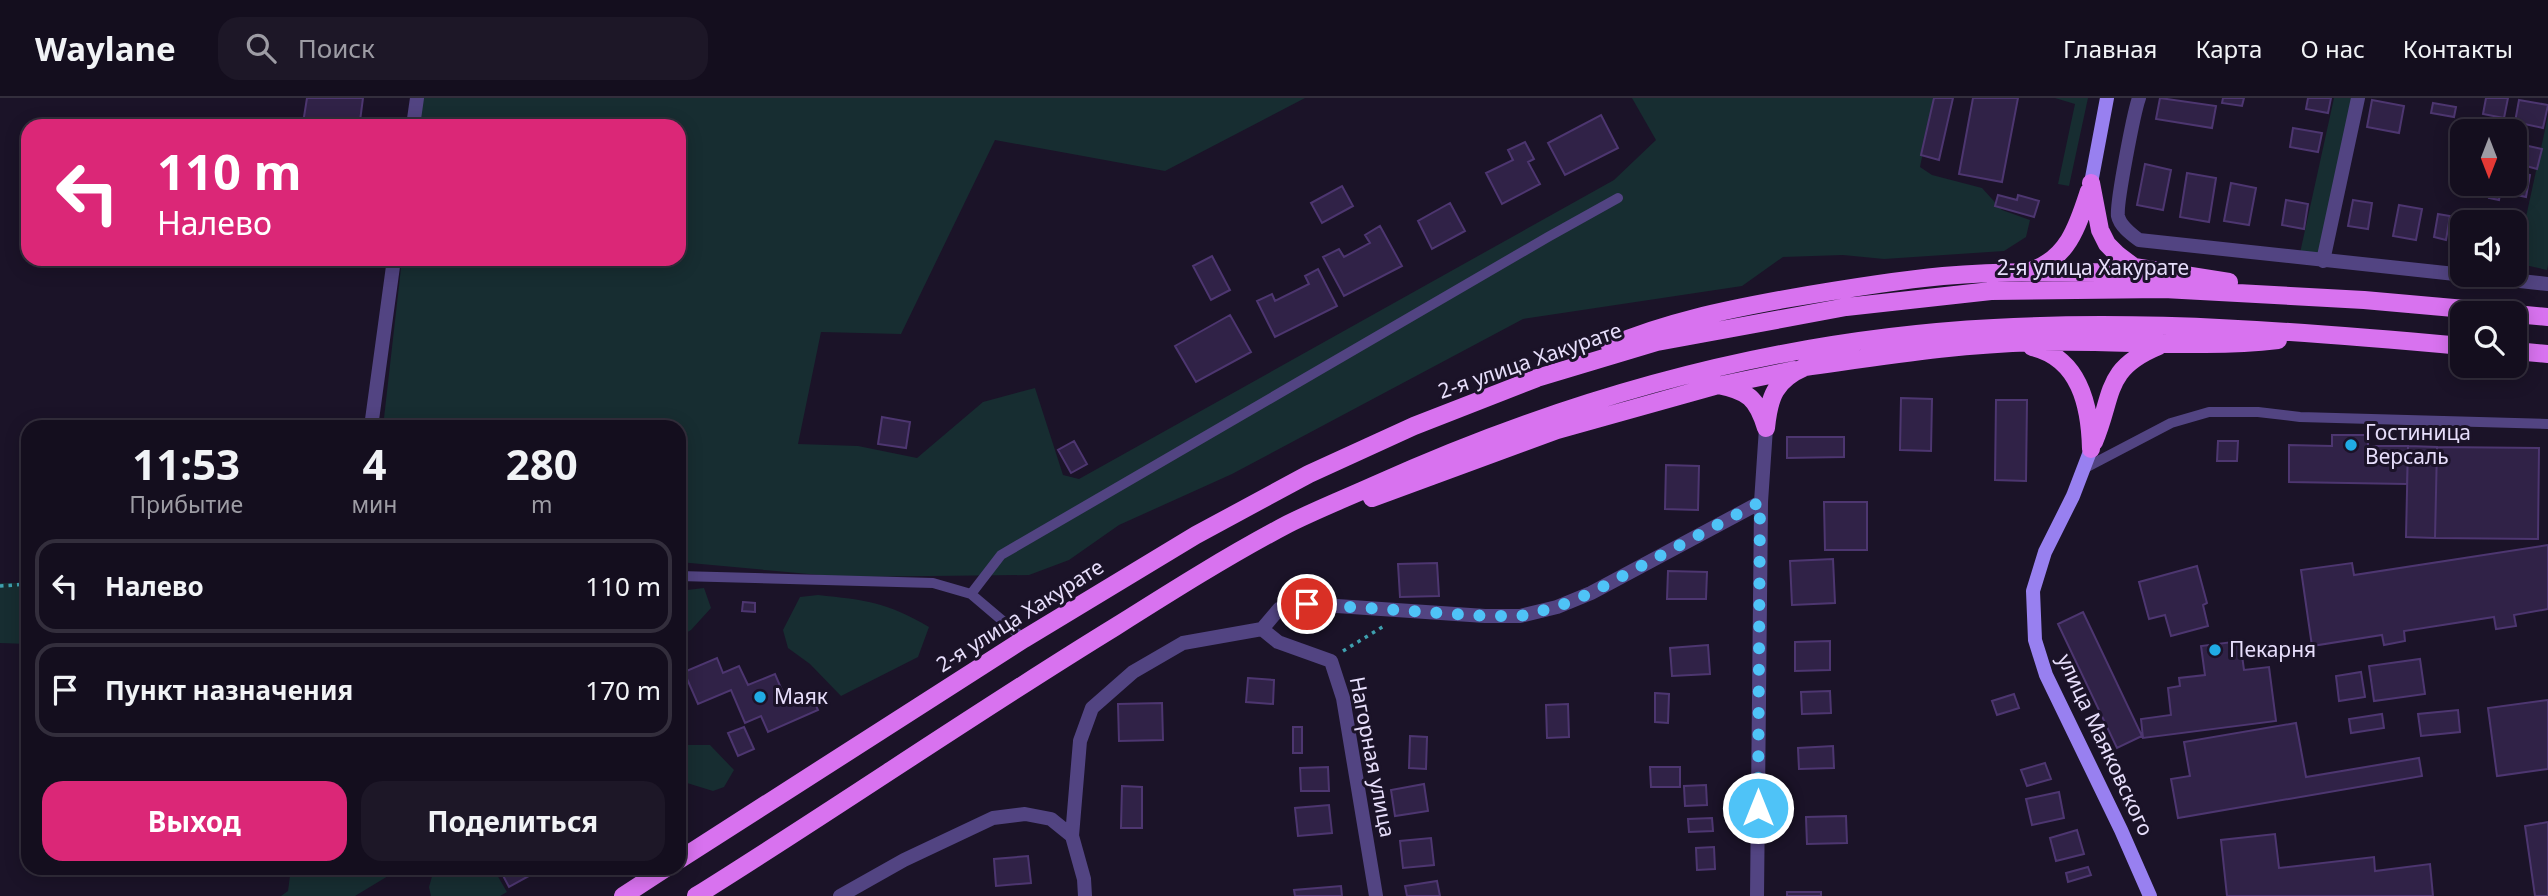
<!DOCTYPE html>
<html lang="ru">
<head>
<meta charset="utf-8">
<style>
	:root { --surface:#140e1e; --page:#1d1727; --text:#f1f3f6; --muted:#9d9ca4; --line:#332e3c; --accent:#db2777 }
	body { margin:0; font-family:"Noto Sans",sans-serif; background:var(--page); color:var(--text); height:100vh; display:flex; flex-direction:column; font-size:26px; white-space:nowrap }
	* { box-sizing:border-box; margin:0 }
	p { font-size:23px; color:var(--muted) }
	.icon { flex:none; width:38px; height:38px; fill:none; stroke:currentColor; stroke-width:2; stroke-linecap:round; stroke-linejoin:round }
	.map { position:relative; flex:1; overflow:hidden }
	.drawer { position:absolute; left:21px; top:322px; width:665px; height:455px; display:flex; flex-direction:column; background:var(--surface); border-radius:21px; box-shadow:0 4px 18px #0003,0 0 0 2px var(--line) }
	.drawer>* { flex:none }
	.banner { position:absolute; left:21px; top:21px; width:665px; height:147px; border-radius:21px; box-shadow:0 4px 18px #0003,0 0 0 2px var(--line); background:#db2777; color:#fff; overflow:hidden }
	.needle { width:46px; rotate:180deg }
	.tools { position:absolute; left:2450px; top:21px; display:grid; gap:14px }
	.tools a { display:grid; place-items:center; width:77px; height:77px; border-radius:14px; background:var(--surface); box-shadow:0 4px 18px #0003,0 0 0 2px var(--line); font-size:35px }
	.pin { position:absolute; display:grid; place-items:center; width:60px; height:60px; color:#fff; margin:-30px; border:4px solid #fff; border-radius:50%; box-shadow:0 2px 7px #0007 }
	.me { position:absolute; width:77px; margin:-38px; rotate:0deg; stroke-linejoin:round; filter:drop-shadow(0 0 5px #0008) }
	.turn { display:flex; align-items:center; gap:24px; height:147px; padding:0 21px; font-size:32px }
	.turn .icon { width:91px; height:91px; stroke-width:2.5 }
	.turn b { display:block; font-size:49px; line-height:60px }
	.eta { display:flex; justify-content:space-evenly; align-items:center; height:119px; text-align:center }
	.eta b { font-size:42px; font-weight:700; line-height:49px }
	.button { display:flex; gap:14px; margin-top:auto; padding:14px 21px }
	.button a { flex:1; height:80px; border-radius:21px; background:var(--accent); color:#fff; font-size:28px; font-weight:700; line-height:80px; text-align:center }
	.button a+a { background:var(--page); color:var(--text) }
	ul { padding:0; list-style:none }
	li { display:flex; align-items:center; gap:21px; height:94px; margin:0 14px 10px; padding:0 7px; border:4px solid var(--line); border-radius:21px }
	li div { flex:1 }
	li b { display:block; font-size:26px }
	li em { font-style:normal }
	header { display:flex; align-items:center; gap:42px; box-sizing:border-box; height:98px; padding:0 35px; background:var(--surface); border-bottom:2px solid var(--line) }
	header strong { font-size:33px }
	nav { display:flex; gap:38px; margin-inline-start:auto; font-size:24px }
	.search { width:490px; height:63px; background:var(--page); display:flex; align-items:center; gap:18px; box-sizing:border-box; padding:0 24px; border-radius:21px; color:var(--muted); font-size:26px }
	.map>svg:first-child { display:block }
	.green { fill:#172d31 }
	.building { fill:#302247; stroke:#4d3670; stroke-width:2 }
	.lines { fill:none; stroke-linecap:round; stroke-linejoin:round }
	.path { stroke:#3fa0af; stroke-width:3.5; stroke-dasharray:3.5 5; stroke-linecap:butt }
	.service { stroke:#524482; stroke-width:10 }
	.minor { stroke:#524482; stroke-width:14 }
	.secondary { stroke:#9880f0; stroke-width:14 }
	.primary { stroke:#d872ef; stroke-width:18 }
	.route { stroke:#4fc3f7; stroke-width:12; stroke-dasharray:0 21.6 }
	.poi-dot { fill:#20ace5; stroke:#1b1328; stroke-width:2.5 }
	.labels { text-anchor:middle; stroke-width:6; stroke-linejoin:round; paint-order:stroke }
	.street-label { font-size:21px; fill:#e7defb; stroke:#1b1328 }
	.poi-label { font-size:21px; fill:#e7defb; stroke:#1b1328; text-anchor:start }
</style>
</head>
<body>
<header>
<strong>Waylane</strong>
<div class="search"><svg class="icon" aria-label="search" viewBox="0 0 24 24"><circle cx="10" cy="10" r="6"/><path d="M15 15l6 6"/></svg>Поиск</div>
<nav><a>Главная</a><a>Карта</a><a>О нас</a><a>Контакты</a></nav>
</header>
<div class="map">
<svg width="2548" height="798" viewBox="0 0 2548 798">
	<rect width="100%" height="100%" fill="#1b1328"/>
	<path class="green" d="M423,0H1305L1165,73L995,42L901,236L821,234L798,346L858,348L917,360L983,304L1035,290L1063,377L1079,381L1614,82L1656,42L1632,0H1934L1920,69L1932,77L1982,90L2002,112L2030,122L2026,139L2004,153L1884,161L1843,157L1783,159L1742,188L1523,221L1232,376L1119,427L1069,462L1029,477L842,479L679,464V329H383L402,161H679V28H418Z
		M2088,0L2069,88L2058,86L2075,6L2055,0Z
		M2334,0H2356L2320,153L2316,156L2300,155Z
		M2548,18V167L2547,172L2516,165Z
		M0,485H28V546L0,545Z
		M704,490L711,510L691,532L679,539V493Z
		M818,497C865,502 887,504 929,529L918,559L841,598L810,566L788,550L783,532L800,499Z
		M679,647H710L734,672L724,689L713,693L687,685L679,670Z
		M291,770H391L393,775L355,798H281L288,793Z
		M441,770H493L507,794L500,798H431L429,789L433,775Z"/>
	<path class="building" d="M307,0H363L360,23L346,21L345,28L303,25Z
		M1934,0H1953L1939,62L1921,57Z
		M1973,0H2018L2002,84L1959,76Z
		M2160,0L2216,8L2212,30L2156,21Z
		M2223,0H2244L2242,8L2222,5Z
		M2308,0H2331L2328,15L2306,11Z
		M2486,0H2508L2504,20L2483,16Z
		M2372,2L2404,8L2399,35L2367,29Z
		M2519,2L2548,7L2543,30L2515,24Z
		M2433,5L2456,9L2454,19L2431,15Z
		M1601,17L1618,50L1565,77L1548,45Z
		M215,23L243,25L242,28H214Z
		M2293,30L2322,35L2318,54L2290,49Z
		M1525,44L1534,61L1528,64L1540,86L1502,106L1486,75L1513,62L1508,52Z
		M2515,45L2542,51L2537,71L2515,65Z
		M2145,66L2171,72L2163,112L2137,107Z
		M2517,74L2530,77L2526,99L2512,96Z
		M2187,75L2216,80L2209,124L2180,119Z
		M2231,85L2256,90L2249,127L2224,123Z
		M2492,86H2502L2499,102L2489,100Z
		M1342,88L1353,108L1322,125L1311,105Z
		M1998,97L2017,102L2018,97L2039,103L2034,119L1995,108Z
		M2286,102L2308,106L2304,131L2282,127Z
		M2353,102L2372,105L2368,131L2348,128Z
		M1450,105L1465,133L1432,151L1418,123Z
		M2399,107L2422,111L2416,142L2393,138Z
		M2459,115L2478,119L2477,124H2462V143L2454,142Z
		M2438,116L2450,118L2446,142L2434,139Z
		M1380,128L1402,168L1344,198L1323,159L1339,151L1344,159L1370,145L1365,137Z
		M2515,128L2521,129L2516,154L2515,153Z
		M1212,158L1230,192L1211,202L1193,168Z
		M1318,171L1337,208L1275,239L1257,203L1272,196L1275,203L1309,186L1305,178Z
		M1230,217L1251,254L1196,284L1175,248Z
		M1901,300L1932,301L1931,353L1900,352Z
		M1996,302H2027L2026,383L1995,382Z
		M882,319L910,324L906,350L878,346Z
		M2332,337H2368V348H2408L2407,386L2289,384V347L2332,348Z
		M1787,339H1844V359L1787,360Z
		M1074,343L1087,366L1071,375L1058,352Z
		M2218,343H2238L2237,363H2217Z
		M2408,348L2437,349L2435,440L2406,439Z
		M2437,349L2539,350L2538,441L2435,440Z
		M1666,367L1699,368L1698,412L1665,411Z
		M1824,404H1867V452H1825Z
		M2548,447V511L2514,517L2516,528L2496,531L2494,519L2404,533L2405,543L2384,547L2382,537L2312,548L2301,472L2352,465L2354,477Z
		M1833,461L1835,505L1792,507L1790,463Z
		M1437,465L1439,498L1400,499L1398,466Z
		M2197,468L2207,505L2203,507L2208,528L2171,538L2165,517L2149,521L2139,484Z
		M1668,473L1707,474L1706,501H1667Z
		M743,504L755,505V514L742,513Z
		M2083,514L2142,638L2117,650L2058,526Z
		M1830,543V572L1795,573V544Z
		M2240,543L2244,572L2269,569L2276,623L2143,640L2141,621L2171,617L2168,590L2180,588L2179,580L2205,577L2201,548Z
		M1708,547L1710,576L1672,578L1670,550Z
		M717,560L723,575L739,568L748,587L775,576L787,604L810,594L818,612L768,634L761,618L745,625L731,592L698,606L684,574Z
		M2420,561L2425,596L2374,603L2369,568Z
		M2361,574L2365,599L2339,603L2336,578Z
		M1248,580L1274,582L1273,606L1246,604Z
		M1830,593L1831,615L1802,616L1801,594Z
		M1655,595L1669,596L1668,625L1655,624Z
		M2014,596L2019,610L1997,617L1992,603Z
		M2548,602V671L2497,678L2488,610Z
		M1162,605L1163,642L1119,643L1118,606Z
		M1568,606L1569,639L1547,640L1546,607Z
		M2458,612L2460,634L2421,638L2418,616Z
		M2382,616L2384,630L2351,635L2349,621Z
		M2296,625L2306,679L2419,660L2422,678L2178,720L2171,681L2190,678L2184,644Z
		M744,629L754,651L738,658L728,635Z
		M1293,629H1302V655H1293Z
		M1410,638L1427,639L1426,671L1409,670Z
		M1833,648L1834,670L1799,671L1798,650Z
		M2045,665L2051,681L2027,688L2021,672Z
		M1328,669L1329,693H1301L1300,670Z
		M1650,669H1680V689H1651Z
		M1424,686L1428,713L1395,718L1391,692Z
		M1706,687L1707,707L1685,708L1684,688Z
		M1122,688L1142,689V730H1121Z
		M2059,694L2064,720L2032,727L2026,701Z
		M1329,707L1332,735L1298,738L1295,710Z
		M1846,718L1847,745L1807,746L1806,719Z
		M1712,720L1713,733L1689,734L1688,721Z
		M2548,724V798H2535L2525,728Z
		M2077,732L2084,756L2056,763L2050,740Z
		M2275,736L2279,770L2374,759L2375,773L2430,766L2433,798H2227L2221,742Z
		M1431,740L1434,767L1403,770L1400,743Z
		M1714,749L1715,771L1697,772L1696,750Z
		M1028,758L1031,785L996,788L994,761Z
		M2088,769L2091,777L2068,784L2066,775Z
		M499,770H537L538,773L509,789Z
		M1437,783L1440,798H1407L1405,788Z
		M1341,788L1342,798H1295L1294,792Z
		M1787,794H1821V798H1787Z"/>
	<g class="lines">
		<path class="path" d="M0,488L28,486
			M1343,553L1384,528"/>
		<path class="service" d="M2085,370L2171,325L2209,314H2258L2300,319L2548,326
			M679,478L933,485L971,496
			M1024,541L971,496L1001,457L1548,139L1618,100"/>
		<path class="minor" d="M2139,0C2134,14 2116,106 2118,118C2120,128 2131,136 2139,142L2548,186
			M413,28L417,0
			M2323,163L2358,0
			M371,329L394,161
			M1262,531L1278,544L1331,563L1343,600L1376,798
			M1072,738L1084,781L1085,798
			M840,798L904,762L993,720L1025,716L1051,721L1072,738L1080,643L1092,610L1133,574L1183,545L1262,531L1279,511L1307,506L1485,518H1520L1557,509L1591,495L1761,404
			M1757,798L1761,404L1766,330"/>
		<path class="secondary" d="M2091,85L2107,0
			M2091,351L2073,398L2045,454L2033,493L2035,542L2046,577L2121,732L2150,798"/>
		<path class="primary" d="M2091,85L2100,132L2107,146L2118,157L2134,169L2229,184
			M2030,173C2068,161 2078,127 2089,93
			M2515,216L2548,219
			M1610,248C1666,224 1725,212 1785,201C1837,192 1890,183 1943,178C2018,172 2096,174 2171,175
			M2032,249C2080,260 2090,308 2091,351
			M2515,253L2548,256
			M1722,287L1794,272
			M2094,344C2114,297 2103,271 2159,248
			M1372,400L1557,332L1718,287C1748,293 1757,300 1766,330C1769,299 1775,282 1805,269C1884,258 1963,245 2043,244C2121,242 2200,251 2278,242
			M679,762L1024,541L1196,437L1309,376L1414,328L1537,280L1657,244L1846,209L1991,193L2164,191L2364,202L2510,215
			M623,798L666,770
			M696,798C837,710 973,616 1115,529C1172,493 1229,457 1288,426C1316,412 1346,400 1375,387C1570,299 1780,241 1994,230C2150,221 2307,234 2462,248"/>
	</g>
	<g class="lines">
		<path class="route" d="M1307,506L1485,518H1520L1557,509L1591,495L1760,404L1758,710"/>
	</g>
	<g class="poi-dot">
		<circle cx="2351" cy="347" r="7"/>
		<circle cx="2215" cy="552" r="7"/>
		<circle cx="760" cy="599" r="7"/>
	</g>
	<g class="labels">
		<g class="street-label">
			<text x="2093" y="177">2-я улица Хакурате</text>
			<text transform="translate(1530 263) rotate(-19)" y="7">2-я улица Хакурате</text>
			<text transform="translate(1020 518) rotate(-32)" y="7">2-я улица Хакурате</text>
			<text transform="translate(2105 647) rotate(65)" y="7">улица Маяковского</text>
			<text transform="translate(1372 659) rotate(79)" y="7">Нагорная улица</text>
		</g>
		<g class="poi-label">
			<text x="2365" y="342">Гостиница<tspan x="2365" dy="24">Версаль</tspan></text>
			<text x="2229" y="559">Пекарня</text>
			<text x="774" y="606">Маяк</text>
		</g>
	</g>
</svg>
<div class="tools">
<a><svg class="needle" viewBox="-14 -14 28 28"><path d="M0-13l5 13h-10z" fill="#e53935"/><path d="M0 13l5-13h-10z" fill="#9d9ca4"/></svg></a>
<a><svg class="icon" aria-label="sound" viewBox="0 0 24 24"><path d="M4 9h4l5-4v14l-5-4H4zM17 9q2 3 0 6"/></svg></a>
<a><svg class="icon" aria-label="search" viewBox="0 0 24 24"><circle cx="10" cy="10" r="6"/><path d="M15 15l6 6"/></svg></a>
</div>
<div class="pin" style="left:1307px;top:506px;background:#d93025"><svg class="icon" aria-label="arrive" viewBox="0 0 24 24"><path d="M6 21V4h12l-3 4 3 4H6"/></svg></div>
<svg class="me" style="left:1758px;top:710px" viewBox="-20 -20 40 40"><circle r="17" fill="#4fc3f7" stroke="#fff" stroke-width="3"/><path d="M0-11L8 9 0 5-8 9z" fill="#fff"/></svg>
<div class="banner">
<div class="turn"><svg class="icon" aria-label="left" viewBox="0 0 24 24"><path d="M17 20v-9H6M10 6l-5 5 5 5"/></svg><div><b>110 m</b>Налево</div></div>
</div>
<section class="drawer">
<div class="eta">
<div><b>11:53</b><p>Прибытие</p></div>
<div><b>4</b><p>мин</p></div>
<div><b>280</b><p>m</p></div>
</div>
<ul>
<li><svg class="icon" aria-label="left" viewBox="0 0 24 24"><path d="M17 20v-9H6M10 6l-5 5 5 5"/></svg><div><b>Налево</b></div><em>110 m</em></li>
<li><svg class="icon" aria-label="arrive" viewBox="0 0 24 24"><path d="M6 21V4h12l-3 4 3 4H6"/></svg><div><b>Пункт назначения</b></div><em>170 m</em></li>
</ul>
<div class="button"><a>Выход</a><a>Поделиться</a></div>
</section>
</div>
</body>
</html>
